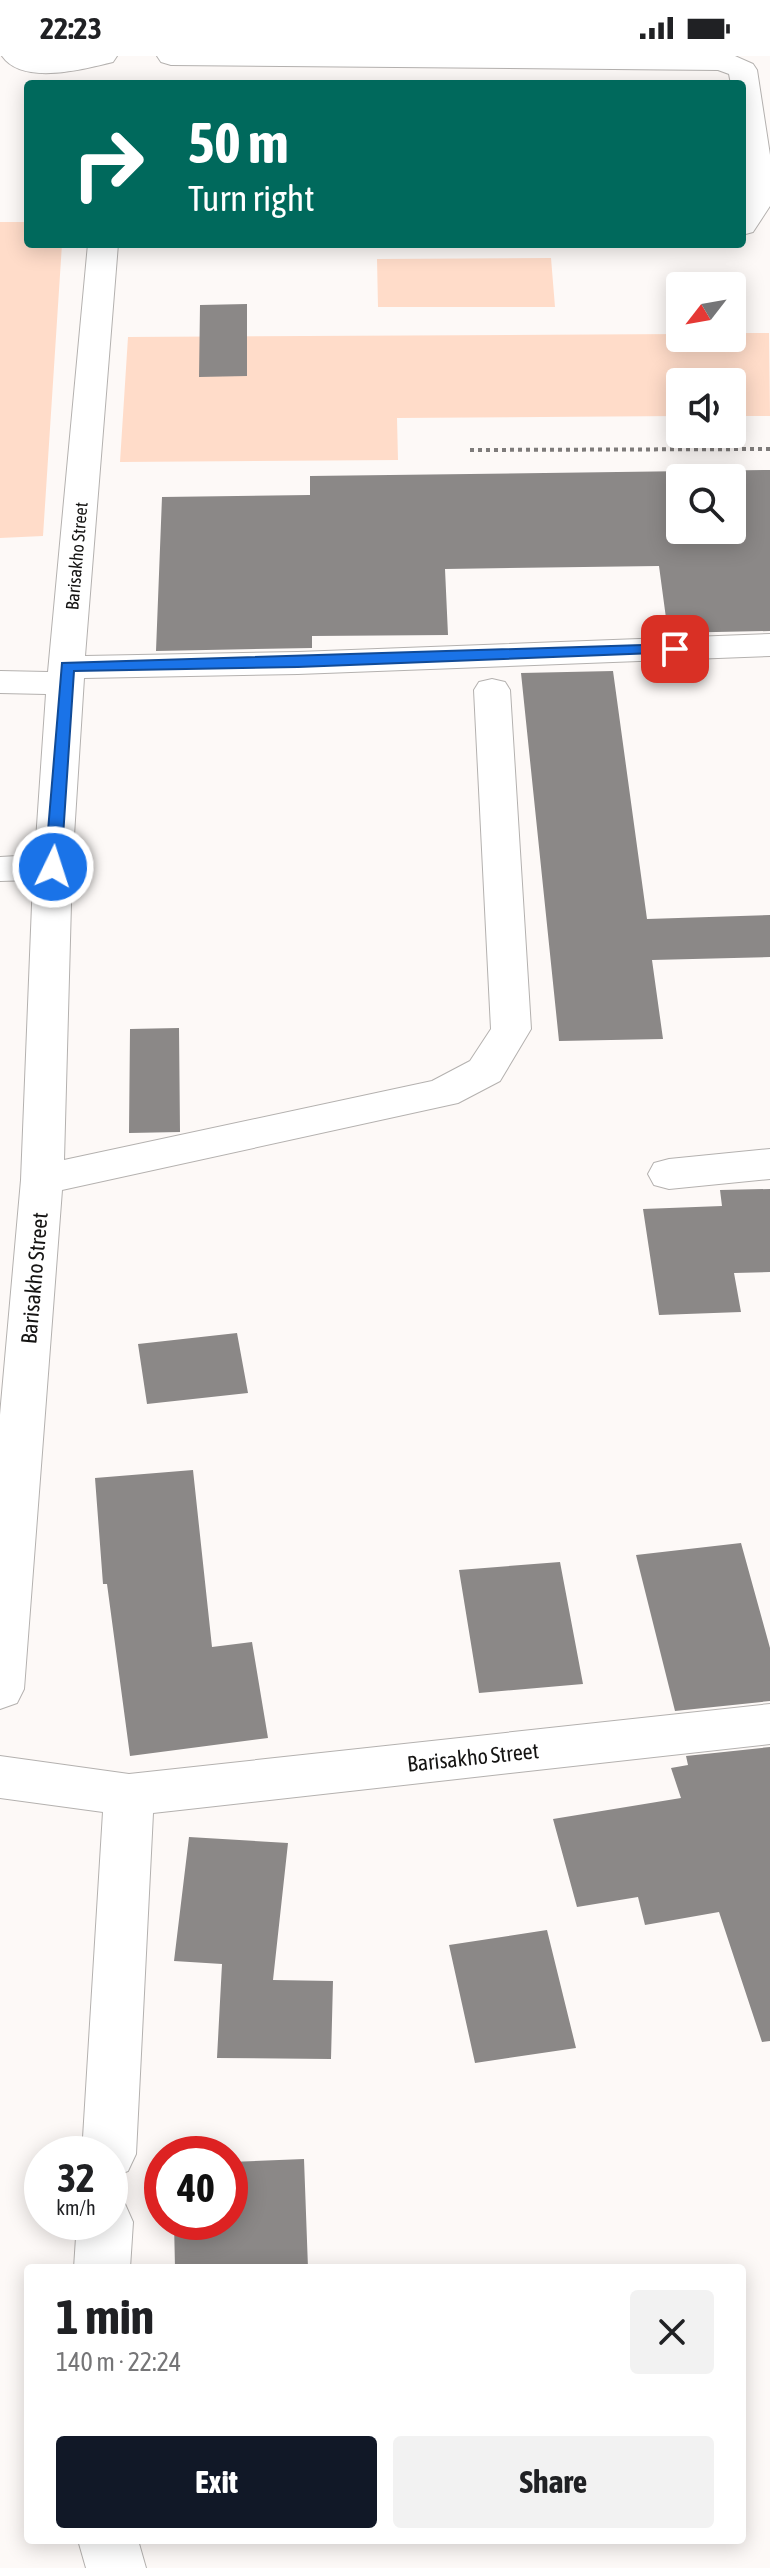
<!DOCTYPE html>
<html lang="en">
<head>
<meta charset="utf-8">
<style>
	:root { --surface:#fff; --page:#f2f2f2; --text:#202124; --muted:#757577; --accent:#111827 }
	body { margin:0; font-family:"Asap Condensed",sans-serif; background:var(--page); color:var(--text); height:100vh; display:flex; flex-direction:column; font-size:30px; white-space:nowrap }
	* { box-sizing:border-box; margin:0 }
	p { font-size:26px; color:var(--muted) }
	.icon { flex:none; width:44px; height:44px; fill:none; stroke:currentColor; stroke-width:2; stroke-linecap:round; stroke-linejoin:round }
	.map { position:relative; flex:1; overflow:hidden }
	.side { position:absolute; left:24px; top:2208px; width:722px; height:280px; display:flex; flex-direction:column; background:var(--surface); border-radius:8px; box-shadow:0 4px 20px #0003 }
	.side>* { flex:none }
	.guide { position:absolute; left:24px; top:24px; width:722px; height:168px; border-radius:8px; box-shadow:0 4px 20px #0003; background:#00695c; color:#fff; overflow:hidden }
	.needle { width:52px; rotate:239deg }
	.fabs { position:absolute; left:666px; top:216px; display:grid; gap:16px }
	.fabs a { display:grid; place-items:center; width:80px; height:80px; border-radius:8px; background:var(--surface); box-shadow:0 4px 20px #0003; font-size:40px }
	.speed { position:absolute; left:24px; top:2080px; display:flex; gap:16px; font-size:40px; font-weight:700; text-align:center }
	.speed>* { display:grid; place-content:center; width:104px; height:104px; border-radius:50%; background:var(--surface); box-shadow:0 4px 20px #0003; line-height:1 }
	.speed small { font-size:20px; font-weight:400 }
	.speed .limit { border:12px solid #d22; background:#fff; color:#111 }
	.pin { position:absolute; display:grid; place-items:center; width:68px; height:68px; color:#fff; margin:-34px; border-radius:16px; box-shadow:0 4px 12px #0006 }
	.me { position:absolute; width:88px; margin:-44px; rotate:4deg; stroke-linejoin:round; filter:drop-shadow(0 0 6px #0008) }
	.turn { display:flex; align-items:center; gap:28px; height:168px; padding:0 32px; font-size:36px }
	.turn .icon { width:104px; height:104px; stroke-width:2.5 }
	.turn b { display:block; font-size:56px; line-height:68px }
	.round { display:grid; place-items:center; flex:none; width:84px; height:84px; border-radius:8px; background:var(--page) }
	.head { display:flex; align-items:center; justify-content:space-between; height:136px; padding:0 32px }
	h1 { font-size:48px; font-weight:700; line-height:60px }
	.action { display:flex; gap:16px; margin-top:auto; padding:16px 32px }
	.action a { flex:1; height:92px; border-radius:8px; background:var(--accent); color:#fff; font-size:32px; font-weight:700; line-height:92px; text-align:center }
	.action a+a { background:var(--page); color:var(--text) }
	.status { display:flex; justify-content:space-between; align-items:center; height:56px; padding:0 40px; background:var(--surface); direction:ltr }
	.status svg { height:22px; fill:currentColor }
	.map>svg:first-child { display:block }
	.green { fill:#ffdcc9 }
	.building { fill:#8b8887; fill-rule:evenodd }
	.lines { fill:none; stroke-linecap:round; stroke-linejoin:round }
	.minor-casing { stroke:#b4b1af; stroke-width:2 }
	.path { stroke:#7e7b7a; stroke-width:4; stroke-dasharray:4 4; stroke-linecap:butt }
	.minor { fill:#fff; fill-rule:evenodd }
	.route { fill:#1a73e8; stroke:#114b97; stroke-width:2 }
	.labels { text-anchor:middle; stroke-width:8; stroke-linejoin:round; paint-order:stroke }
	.far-street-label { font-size:18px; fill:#151413; stroke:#fff }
	.street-label { font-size:22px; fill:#151413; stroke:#fff }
</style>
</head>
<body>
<div class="status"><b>22:23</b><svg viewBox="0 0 49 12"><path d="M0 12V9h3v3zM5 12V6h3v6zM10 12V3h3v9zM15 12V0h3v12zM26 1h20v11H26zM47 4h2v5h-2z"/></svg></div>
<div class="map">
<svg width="770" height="2512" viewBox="0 0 770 2512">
	<rect width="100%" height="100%" fill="#fdf9f7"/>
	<path class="green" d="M0,166H28V188H62L43,480L0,482Z
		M551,202L555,251H378L377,203Z
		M732,277H769L770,360H732V326H680V360L397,362L398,404L120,406L128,281L680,278V282H732Z"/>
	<path class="building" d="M247,248V320L199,321L200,249Z
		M770,414V575L668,577L659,510L445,513L448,579L312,580V592L156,595L162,441L310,439V420ZM680,422H732V474H680Z
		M613,615L647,863L770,859V901L652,904L663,983L559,985L521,617Z
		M179,972L180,1076L129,1077L130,973Z
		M770,1133V1216L734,1217L741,1256L659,1259L643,1153L722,1150L720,1134Z
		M237,1277L248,1337L147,1348L138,1288Z
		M193,1414L212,1591L252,1586L268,1682L130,1700L107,1528H103L95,1422Z
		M741,1487L770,1592V1645L675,1655L636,1499Z
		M560,1506L583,1628L479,1637L459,1514Z
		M770,1691V1985L762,1986L719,1856L645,1869L638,1841L577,1851L553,1763L681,1742L671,1712L688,1709L686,1700Z
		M189,1781L288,1787L273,1924L333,1925L331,2003L217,2002L222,1908L174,1905Z
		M547,1874L576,1992L475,2007L449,1889Z
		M304,2103L308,2212H175L174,2166H230V2106Z"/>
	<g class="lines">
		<defs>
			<path id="minor" d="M2,0H117L113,6C84,13 23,30 2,0Z
				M157,0H735L753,8L757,14L770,99V150L753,176L742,179V146L746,140L742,112V28H731L729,18L718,14L171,9L161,6Z
				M88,188H118L85,600L298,596L770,578V600L298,618L84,622L72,811L64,1104L432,1025L470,1005L491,973L474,634L479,626L492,623L505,626L510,634L531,973L500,1025L458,1047L62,1134L24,1633L17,1647L0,1653V1359L21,1124L33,824L0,825V801L35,799L46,638L0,637V615L48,616Z
				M770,1093V1123L669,1133L654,1129L648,1118L654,1107L669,1103Z
				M770,1648V1688L153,1757L136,2098L128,2115L110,2122V2098H82L103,1756L0,1742V1700L129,1718Z
				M110,2143L125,2148L133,2166L130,2212H74L77,2166H110Z
				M78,2484H138L146,2512H86Z"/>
		</defs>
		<use href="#minor" class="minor-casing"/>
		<path class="path" d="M470,394L770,393"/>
		<use href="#minor" class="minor"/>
	</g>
	<path class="route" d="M675,588L680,589V596L298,611L74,615L61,811L53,816L45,811L62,607Z"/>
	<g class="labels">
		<g class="far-street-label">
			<text transform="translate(77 500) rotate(-85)" y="6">Barisakho Street</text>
		</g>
		<g class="street-label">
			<text transform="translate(34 1222) rotate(-85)" y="8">Barisakho Street</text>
			<text transform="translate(473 1701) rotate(-6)" y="8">Barisakho Street</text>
		</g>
	</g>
</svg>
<div class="fabs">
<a><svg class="needle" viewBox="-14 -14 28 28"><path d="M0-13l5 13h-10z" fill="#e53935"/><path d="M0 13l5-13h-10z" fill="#757577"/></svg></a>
<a><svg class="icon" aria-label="sound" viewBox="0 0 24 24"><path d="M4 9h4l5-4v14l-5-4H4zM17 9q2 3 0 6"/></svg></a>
<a><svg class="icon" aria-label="search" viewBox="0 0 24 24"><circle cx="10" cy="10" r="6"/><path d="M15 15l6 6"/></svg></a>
</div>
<div class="speed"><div>32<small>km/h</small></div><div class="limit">40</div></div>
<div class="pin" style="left:675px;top:593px;background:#d93025"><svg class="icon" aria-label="arrive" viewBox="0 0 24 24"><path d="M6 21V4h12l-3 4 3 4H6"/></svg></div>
<svg class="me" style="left:53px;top:811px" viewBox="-20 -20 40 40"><circle r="17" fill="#1a73e8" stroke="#fff" stroke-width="3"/><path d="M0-11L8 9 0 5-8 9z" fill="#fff"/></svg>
<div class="guide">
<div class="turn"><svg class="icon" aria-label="right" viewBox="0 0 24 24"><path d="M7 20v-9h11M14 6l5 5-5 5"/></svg><div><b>50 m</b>Turn right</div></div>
</div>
<section class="side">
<div class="head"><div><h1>1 min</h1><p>140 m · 22:24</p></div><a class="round"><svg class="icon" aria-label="close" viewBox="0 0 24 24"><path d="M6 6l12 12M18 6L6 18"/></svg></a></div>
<div class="action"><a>Exit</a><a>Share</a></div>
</section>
</div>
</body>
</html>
